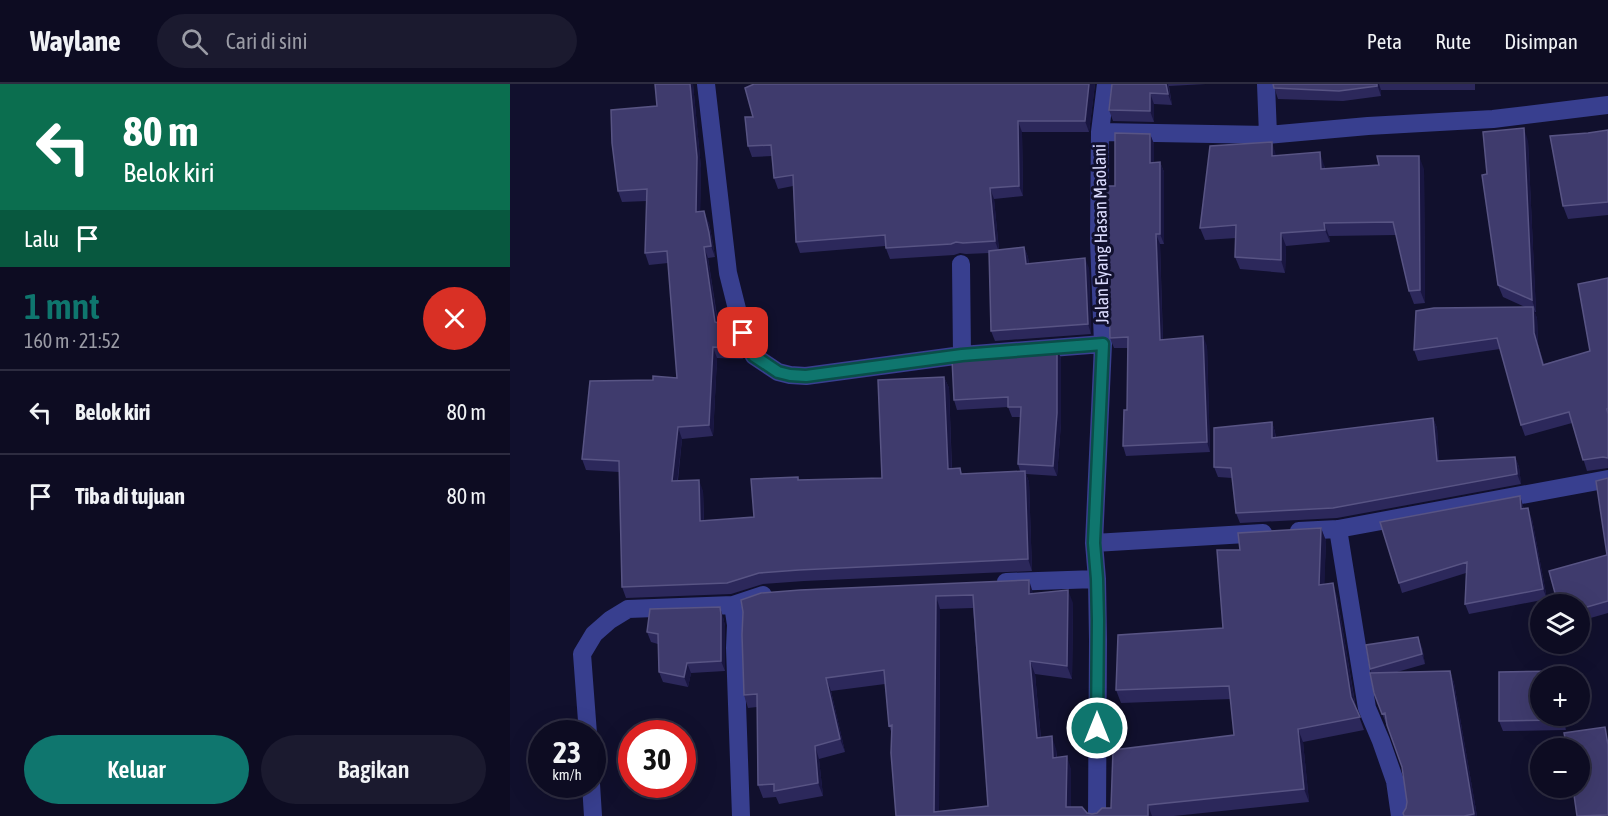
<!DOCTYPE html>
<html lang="id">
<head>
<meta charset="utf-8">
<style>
	:root { --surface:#0d0c22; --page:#1b1a2f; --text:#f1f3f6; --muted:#9a9ba5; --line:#2d2c40; --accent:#0f766e }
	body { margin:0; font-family:"Asap Condensed",sans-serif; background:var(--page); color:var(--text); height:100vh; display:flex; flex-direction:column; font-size:22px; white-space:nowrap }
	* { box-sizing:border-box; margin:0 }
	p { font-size:20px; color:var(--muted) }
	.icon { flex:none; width:33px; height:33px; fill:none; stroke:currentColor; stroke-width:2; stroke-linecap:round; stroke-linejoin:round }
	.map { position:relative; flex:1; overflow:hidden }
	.sheet { display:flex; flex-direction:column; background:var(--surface); width:510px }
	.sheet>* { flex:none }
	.banner { background:#0b6e4f; color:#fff; overflow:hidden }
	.tools { position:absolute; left:1020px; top:510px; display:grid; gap:12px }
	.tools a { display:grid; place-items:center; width:60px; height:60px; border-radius:50%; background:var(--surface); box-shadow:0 6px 24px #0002,0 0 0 2px var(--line); font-size:30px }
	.speed { position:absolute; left:18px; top:636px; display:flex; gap:12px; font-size:30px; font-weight:700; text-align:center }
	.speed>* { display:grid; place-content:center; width:78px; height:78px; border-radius:50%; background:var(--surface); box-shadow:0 6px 24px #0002,0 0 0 2px var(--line); line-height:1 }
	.speed small { font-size:15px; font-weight:400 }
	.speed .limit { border:9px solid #d22; background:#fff; color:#111 }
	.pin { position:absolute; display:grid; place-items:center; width:51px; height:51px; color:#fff; margin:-26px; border-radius:12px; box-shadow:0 3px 9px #0006 }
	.me { position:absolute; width:66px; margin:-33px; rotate:0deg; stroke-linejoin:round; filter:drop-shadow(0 0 4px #0008) }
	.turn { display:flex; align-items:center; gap:21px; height:126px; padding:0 24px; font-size:27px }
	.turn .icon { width:78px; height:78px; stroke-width:2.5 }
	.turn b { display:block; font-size:42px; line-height:51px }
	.then { display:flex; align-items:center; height:57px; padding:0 24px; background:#0003; gap:12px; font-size:22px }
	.round { display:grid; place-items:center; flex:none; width:63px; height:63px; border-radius:32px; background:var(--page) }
	.head { display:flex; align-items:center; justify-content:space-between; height:102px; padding:0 24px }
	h1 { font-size:36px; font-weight:600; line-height:45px; color:var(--accent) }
	.button { display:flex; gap:12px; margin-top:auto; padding:12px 24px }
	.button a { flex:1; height:69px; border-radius:36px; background:var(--accent); color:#fff; font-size:24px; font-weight:600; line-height:69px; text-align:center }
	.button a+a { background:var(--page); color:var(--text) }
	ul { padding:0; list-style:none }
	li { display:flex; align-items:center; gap:18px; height:84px; padding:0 24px; border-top:2px solid var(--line) }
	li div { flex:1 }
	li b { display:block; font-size:22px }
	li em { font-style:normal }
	header { display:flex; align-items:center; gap:36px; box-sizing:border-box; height:84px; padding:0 30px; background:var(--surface); border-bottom:2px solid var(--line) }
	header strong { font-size:28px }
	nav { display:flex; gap:33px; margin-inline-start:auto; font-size:21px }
	.search { width:420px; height:54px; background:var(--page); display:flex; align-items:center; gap:15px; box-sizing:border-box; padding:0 21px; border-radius:33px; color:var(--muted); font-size:22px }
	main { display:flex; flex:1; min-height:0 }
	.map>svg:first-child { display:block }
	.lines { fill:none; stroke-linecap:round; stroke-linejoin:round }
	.minor { stroke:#383f8f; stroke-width:18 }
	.wall { fill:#2c285b; fill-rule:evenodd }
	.shaded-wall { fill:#191641 }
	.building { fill:#3f3b6d; stroke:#585484; stroke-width:1.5; fill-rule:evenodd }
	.route-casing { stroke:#0a4d48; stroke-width:15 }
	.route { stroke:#0f766e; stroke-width:10 }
	.labels { text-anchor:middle; stroke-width:6; stroke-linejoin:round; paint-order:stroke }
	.street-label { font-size:18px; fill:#dcdcff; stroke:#11102d }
</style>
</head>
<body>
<header>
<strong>Waylane</strong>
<div class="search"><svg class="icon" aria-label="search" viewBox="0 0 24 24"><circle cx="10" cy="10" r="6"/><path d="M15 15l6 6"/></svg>Cari di sini</div>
<nav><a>Peta</a><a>Rute</a><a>Disimpan</a></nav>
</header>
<main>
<section class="sheet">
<div class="banner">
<div class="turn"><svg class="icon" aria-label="left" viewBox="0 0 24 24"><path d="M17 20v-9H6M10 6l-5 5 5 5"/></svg><div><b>80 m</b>Belok kiri</div></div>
<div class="then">Lalu<svg class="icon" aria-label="arrive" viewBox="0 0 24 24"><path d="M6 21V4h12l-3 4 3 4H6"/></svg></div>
</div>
<div class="head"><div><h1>1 mnt</h1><p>160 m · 21:52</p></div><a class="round" style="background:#d93025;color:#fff"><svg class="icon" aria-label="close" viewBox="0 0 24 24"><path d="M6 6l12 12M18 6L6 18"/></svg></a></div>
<ul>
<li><svg class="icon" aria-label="left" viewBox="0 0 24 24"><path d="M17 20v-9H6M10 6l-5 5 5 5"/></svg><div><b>Belok kiri</b></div><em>80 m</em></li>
<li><svg class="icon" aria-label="arrive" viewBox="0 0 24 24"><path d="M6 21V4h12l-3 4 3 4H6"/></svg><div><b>Tiba di tujuan</b></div><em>80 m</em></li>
</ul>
<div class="button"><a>Keluar</a><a>Bagikan</a></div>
</section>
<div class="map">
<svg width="1098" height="732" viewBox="0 0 1098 732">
	<rect width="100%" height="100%" fill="#11102d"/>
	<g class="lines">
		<path class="minor" d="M196,0L218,189L233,249L244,272L268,288L280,291L296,292L452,271L593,260
			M756,0L758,51
			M590,48L758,51L858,42L983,35L1098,21
			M451,180L452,271
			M828,445L857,624L871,657L885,697L890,732
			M789,447L828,445L1098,395
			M584,459L753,449
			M496,498L587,495
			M78,650L72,570L84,550L100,536L118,525L223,521
			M81,700L83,732
			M231,732L225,564L226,541L223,521L253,511
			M587,732L588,556L587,495L584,459L593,260L589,156L590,48L596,0"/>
	</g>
	<path class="wall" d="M145,0H183L191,84L190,128L199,139L203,160L205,173L198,174L208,238L229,264L233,275L207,274L203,352L172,355L168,396L193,407L194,437L244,433L288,393L289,396L372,394L434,293L439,304L442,385L450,384L452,390L510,387L508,380L511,333H502L498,323L447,326L444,316L482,273L547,264L551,275V339L547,392L516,390L519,398L522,487L294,497L253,500L221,510L116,514L112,503L109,388L76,386L72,375L143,296L167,294L158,179L139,181L135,169L137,117L112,118L108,107L147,22Z
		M244,0H585L579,48H512L513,112L484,115L489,166L514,163L518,173L519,180L579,184L581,250L485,257L481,247L479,169L456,170L450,169L444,171L380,175L375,162L290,169L286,158L283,102L268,105L264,94L262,72L242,73L238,62L243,33Z
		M602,0H696L659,2L662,21L644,20V38L603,37L599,26Z
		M763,0H965V6H871V12L833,17L768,15Z
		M1098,46V131L1058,135L1053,122L1078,49Z
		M640,50L644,60V78H650L654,88V160H650L653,256L697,262L700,368L616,372L613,362L617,326L618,264H604L600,254L605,102Z
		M1018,57L1026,228H1024L1027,234L1028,260L1034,280L1080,267L1098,194V384L1077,387L1062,339L1015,352L1011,341L990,265L908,277L904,266L1015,223L993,213L988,201L977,90Z
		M766,71L814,81L815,85H914L915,219L904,220L899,207L886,151L819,152L820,158L776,162L775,189L730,185L725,173L726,154L695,156L690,144Z
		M923,334L927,344L929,377L1005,373L1009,383L1011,400L827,434L730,439L726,429L722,394L708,393L704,383L762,338L765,348L766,354Z
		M1098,394V529L1070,537V520L1097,471L1096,395Z
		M1010,412L1014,425L1022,435L1037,515L959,530L955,520L956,489L892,509L889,499Z
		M811,444L816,457L814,500L827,512L846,624L854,646L793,658L799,718L664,732H386L382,650L379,642L375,600L321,607L335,668L309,675L313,712L269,720L266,713L253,714L248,701L247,623L238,624L234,611L233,528L231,516L523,509L563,519L562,595L525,590L531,654L546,665L547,673L561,685V723L582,730L601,724L724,651L721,615L611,619L606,606L713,544L730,466ZM463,524L478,722L429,728L430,525Z
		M213,533L215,542V587L181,589L178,603L153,598L149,588L148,560L141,558L137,548Z
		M912,563L915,580L887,588L940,587L944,599L967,732H894L897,718L892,683L877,642L864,609L861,589L860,585Z
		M1030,632H1055L1056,646L993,647L989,637Z"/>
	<path class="shaded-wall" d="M180,0H183L191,84L190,140L186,128Z
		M579,0H585L579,48L575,37Z
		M656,0H658L662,21L658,10Z
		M867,0H869L871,6V12Z
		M640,9L644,20V38L640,27Z
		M508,37L512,48L513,112L509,102Z
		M1014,44L1018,57L1026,228L1022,216Z
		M640,50L644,60V89L640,79Z
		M762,58L766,71L762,72Z
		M810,68L814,81L816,98L811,85Z
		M909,72L914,85L915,219L910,206Z
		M650,78L654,88V160L650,150Z
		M480,104L484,115L489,168L485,157Z
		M194,127L199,139L203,160L205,173L201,162Z
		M814,139L819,152L820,158L815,146Z
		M771,149L776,162L775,189L771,176Z
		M646,150L650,160L653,267L650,256Z
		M194,163L198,174L209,249L205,238Z
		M514,163L518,173L519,190L516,180Z
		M575,174L579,184L581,250L578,240Z
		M1023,223L1027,234L1028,260L1037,292L1024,249Z
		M693,252L697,262L700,368L697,358Z
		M203,263L207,274L203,352L199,341Z
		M547,264L551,275V339L547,392L543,382Z
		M434,293L439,304L442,396L438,385Z
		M923,334L927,344L930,387L927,377Z
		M762,338L765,348L766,365L762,354Z
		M168,343L172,355L166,408L162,397Z
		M1005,373L1009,383L1011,400L1007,390Z
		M515,387L519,398L522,487L518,475Z
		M189,396L193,407L194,449L190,437Z
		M1010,412L1013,422L1015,435L1011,425Z
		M1018,424L1022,435L1037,515L1033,505Z
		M811,444L816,457L814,514L809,501Z
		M519,496L523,509L519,510Z
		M823,499L827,512L846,626L841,613Z
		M558,506L563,519L562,595L557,582Z
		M426,512L430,525L429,732L424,728Z
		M210,523L213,533L215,542V587L211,577Z
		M908,553L912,563L915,580L912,570Z
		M520,577L525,590L532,667L527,654Z
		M177,579L181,589L178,603L174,593Z
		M940,587L944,599L967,732H965L964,730Z
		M316,594L321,607L335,668L330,655Z
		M1052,632H1055L1056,646L1052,636Z
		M788,645L793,658L799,718L794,705Z
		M542,652L546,665L547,687L543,674Z
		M305,662L309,675L313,712L308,699Z
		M557,672L561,685V732L556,723Z
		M638,721L642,732H638Z"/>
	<path class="building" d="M145,0H180L187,73L186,128L194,127L199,149L201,162L194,163L205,238L218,242L229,264L203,263L199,341L168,343L162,397L189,396L190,437L244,433L241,395L288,393V396L372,394L368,296L434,293L438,385L450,384L451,390L515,387L518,475L289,486L249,489L217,499L112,503L109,377L72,375L80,297L143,296V292L167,294L157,167L135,169L137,105L108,107L102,59L101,26L147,22Z
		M244,0H579L575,37H508L509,102L480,104L485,157L453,159L446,158L441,160L376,164L375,151L286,158L283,91L264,94L261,61L238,62L235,33H243L235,4Z
		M602,0H656L658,10L640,9V27L599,26Z
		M763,0H867V2L829,7L764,4Z
		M1014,44L1022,216L988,201L972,91L977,90L973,48Z
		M1098,46V118L1053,122L1040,52L1078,49Z
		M605,49L640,50V79L650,78V150H646L650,256L693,252L697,358L613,362L614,326H617L618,253L600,254L597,146V102H605Z
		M762,58V72L810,68L811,85L869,81L867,72H909L910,206L899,207L883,138L814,139L815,146L771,149V176L725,173L726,141L690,144L700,62Z
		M514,163L516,180L575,174L578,240L481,247L479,167Z
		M1098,194V324L1097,325L1098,330V374L1093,373L1073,376L1059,328L1011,341L987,254L904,266L906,227L924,224L1023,223L1024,249L1033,281L1080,267L1068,200Z
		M547,264V329L543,382L508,380L511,323H498V313L444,316L442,275L482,273V270Z
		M923,334L927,377L1005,373L1007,390L823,424L726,429L721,384L704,383V344L762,338V354Z
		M1098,394V517L1070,525V520H1048L1039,487L1097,471L1086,397Z
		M1010,412L1011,425L1018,424L1033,505L955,520L957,478L889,499L870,438Z
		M811,444L809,501L823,499L841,613L850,633L788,645L794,705L638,721V732H386L381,669L382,641L379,642L374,586L316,594L330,655L305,662L308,699L264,707V700L248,701L247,610L234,611L232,551L233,528L231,516L251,509L290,506L519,496V510L558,506L557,582L520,577L527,654L542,652L543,674L557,672L556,723H572L577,729L582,730L587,729L592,724H601L603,666L724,651L719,602L606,606L608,551L713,544L707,466H730L728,449ZM463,511L478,722L424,728L426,512Z
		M210,523L211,531V577L177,579L174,593L149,588L148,550L137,548L140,525Z
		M908,553L912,570L860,585L856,561Z
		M940,587L964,730L954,732H894L893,729L896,724L897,718L892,683L877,641L875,629L872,630L864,609L860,589Z
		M1051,587V592H1030V632H1052V636L989,637V588Z
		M1095,643L1098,661V731L1067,732L1063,704H1070V664H1057L1054,649Z"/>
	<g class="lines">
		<defs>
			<path id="route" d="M233,249L244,272L268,288L280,291L296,292L452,271L593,260L584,459L587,495L588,536L587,644"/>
		</defs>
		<use href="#route" class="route-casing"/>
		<use href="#route" class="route"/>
	</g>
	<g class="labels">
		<g class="street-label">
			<text transform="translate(591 150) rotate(-91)" y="6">Jalan Eyang Hasan Maolani</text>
		</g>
	</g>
</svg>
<div class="tools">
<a><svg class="icon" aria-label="layers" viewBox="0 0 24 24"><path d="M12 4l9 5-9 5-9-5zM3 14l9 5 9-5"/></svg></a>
<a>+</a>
<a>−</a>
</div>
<div class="speed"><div>23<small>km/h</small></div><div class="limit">30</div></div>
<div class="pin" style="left:233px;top:249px;background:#d93025"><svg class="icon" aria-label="arrive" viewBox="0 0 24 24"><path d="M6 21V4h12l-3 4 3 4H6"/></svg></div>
<svg class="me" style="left:587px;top:644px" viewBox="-20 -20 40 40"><circle r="17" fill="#0f766e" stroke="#fff" stroke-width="3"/><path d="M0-11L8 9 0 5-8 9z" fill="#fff"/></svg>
</div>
</main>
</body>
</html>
